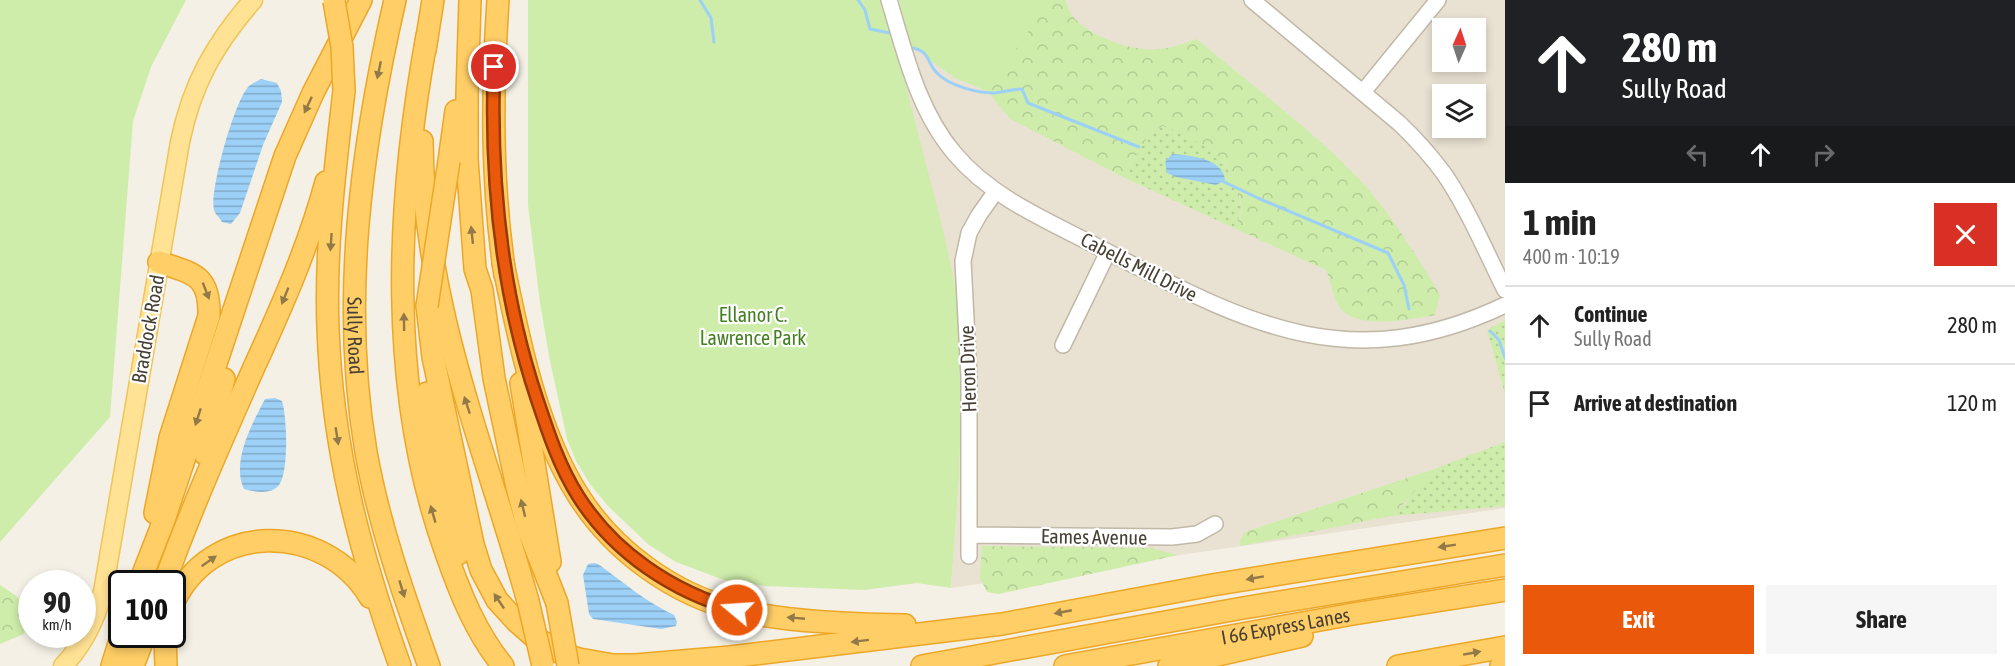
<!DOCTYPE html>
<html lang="en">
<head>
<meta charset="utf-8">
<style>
	:root { --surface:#fff; --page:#f6f6f6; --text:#222; --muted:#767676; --line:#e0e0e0; --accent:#ea580c }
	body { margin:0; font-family:"Asap Condensed",sans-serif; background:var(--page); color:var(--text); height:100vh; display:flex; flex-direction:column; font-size:22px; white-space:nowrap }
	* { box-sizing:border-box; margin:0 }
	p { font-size:20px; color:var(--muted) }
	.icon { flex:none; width:33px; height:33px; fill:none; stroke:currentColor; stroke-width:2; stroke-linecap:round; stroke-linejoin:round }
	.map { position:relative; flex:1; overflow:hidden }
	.details { display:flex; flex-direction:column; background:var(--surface); width:510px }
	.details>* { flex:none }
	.hud { background:#202124; color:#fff; overflow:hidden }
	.needle { width:39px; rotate:3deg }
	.controls { position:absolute; left:1432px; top:18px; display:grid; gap:12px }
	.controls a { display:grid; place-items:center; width:54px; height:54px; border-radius:0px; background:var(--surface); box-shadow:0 3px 9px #0003; font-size:30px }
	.speed { position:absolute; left:18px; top:570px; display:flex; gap:12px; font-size:30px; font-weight:700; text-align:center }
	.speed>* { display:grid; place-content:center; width:78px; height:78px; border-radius:50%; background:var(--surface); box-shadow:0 3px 9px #0003; line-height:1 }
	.speed small { font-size:15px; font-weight:400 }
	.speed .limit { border:3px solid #111; border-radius:9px; background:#fff; color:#111 }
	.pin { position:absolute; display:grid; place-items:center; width:51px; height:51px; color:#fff; margin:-26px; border:3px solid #fff; border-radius:50%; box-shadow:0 2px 6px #0007 }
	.me { position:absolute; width:66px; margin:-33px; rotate:288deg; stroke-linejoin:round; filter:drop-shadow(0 0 4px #0008) }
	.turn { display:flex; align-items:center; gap:21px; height:126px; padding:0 18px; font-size:27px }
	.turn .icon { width:78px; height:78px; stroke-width:2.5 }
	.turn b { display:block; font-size:42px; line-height:51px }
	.lanes { display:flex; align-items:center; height:57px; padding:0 18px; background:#0003; justify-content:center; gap:30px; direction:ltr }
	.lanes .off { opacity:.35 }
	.round { display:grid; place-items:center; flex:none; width:63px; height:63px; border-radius:0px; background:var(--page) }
	.head { display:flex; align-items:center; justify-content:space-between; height:102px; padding:0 18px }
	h1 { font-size:36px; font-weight:700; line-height:45px }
	.cta { display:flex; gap:12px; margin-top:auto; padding:12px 18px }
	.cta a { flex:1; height:69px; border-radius:0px; background:var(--accent); color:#fff; font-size:24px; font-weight:700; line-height:69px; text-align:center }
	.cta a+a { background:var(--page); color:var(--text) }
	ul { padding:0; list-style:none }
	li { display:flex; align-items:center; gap:18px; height:78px; padding:0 18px; border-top:2px solid var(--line) }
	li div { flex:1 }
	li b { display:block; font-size:22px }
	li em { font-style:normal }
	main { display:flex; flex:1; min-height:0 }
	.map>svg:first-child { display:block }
	.residential { fill:#e9e2d3; fill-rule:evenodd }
	.grass { fill:url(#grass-dots) }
	.forest { fill:url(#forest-crowns) }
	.park { fill:#ceedaa }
	.water { fill:url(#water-rules) }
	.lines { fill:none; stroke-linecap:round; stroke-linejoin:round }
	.stream { stroke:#9cd0f7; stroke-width:3 }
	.minor-casing { stroke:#c1b8a7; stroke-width:18 }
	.major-casing { stroke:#efc459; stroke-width:21 }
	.highway-casing { stroke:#eca728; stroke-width:24 }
	.minor { stroke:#fff; stroke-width:15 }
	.major { stroke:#ffe294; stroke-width:18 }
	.highway { stroke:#ffce66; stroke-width:21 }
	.highway-bridge-casing { stroke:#eca728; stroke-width:24; stroke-linecap:butt }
	.highway-bridge { stroke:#ffce66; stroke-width:21 }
	.oneway { fill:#917948 }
	.route-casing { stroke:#983908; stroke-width:15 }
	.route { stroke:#ea580c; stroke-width:10 }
	.labels { text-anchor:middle; stroke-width:4.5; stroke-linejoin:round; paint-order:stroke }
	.street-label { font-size:20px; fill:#484034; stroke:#fff }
	.park-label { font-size:20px; fill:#447f22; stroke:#fff }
</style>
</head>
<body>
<main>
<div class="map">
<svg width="1505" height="666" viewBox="0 0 1505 666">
	<defs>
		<pattern id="grass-dots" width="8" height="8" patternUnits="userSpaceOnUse" patternTransform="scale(1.5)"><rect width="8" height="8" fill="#ceedaa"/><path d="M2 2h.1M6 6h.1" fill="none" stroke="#b2cc93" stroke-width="1.8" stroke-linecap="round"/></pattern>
		<pattern id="forest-crowns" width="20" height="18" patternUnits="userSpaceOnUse" patternTransform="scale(1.5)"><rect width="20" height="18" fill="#ceedaa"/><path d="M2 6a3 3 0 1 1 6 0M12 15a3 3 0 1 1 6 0" fill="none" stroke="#b2cc93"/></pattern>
		<pattern id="water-rules" width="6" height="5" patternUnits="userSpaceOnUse" patternTransform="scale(1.5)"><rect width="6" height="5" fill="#9cd0f7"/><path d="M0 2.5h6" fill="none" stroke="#81aac9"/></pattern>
	</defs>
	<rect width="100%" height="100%" fill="#f4f0e5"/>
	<path class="residential" d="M1050,0H1505V508L951,588L959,479L962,383L898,54L911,45L953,77ZM1443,28H1476V62H1443ZM1443,94H1476V128H1443Z"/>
	<path class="grass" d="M1163,126C1180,131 1201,140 1214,151C1226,161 1243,195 1241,210C1241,216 1237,222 1234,228L1127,179L1133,161L1151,131Z
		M1505,320V394L1487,330Z
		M1505,442V506L1391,516L1406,503L1415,489L1434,469Z"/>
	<path class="forest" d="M899,0H1066C1069,32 1132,53 1160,49C1172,48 1185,43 1197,39C1251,85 1310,128 1359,179C1391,213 1416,255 1440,295L1435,315C1411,319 1354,332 1338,305C1332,295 1331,280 1326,270L1234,228L1242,213L1241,200L1226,165L1214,151L1177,131L1163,126L1151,131L1133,161L1127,179L1010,119L987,91L953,77L911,45Z
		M1434,469C1419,485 1407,502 1391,516L1241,546L1240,541L1245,532Z
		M982,546L1151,548L1178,555L999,594L987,592L980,578Z
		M0,585C10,592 29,602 30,616C31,622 26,629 24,634L0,644Z"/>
	<path class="park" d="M0,0H186L151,67L133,121L110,417L0,542Z
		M528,0H884L944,234L956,289L962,341V383L959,479L951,588L917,583L864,590L765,586L724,580L676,562L649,545L608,506L590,484L576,461L567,439L550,361L540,303L528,205Z
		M899,0H1050L987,91L953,77L911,45Z"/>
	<path class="water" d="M261,79L277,83L281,91L282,102L263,145L240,213L231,224L222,222C220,218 215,214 214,210C209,191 235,99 249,86C252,83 258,81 261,79Z
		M1172,154C1190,155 1224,159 1225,180L1216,185L1176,177L1167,173L1165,162Z
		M275,398L282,401C287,416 289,473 279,485C271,495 255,492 244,489C231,462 252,424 265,399Z
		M594,563L598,564C623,582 646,602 674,615L677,622L676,626L661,629L593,619L589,614L583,575L588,564Z"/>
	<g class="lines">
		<path class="stream" d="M700,0L711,18L714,42
			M858,0L865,10L870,29L890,33
			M913,48C931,52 926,62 937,73C949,86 978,93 994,93C1004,92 1013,89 1022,89L1028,103L1139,147
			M1220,180L1260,199L1388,253L1404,285L1409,309
			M1490,331L1499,340L1505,358"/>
		<defs>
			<path id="minor" d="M889,0C905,53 918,111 955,154C992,198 1048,221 1098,247C1242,320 1345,381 1505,305
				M1252,0L1399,123C1416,139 1431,156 1445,175C1469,211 1486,252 1505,290
				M1363,92L1438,0
				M1063,345L1108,252
				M970,535L1172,537L1197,534L1215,524
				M969,556V377L963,261L969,233L979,215L996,191"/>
			<path id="major" d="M63,666C84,644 95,620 103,592L180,142C192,84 214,45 253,0"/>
			<g id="highway">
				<path id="s1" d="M395,0C361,148 340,301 366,452C379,525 404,596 429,666"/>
				<path d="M470,0L467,94V159L475,269L482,290L494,378L517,487L528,529L557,603"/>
				<path d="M498,0C492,92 491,183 505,275"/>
				<path d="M427,36C396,205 387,388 446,553C460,593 476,633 503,666"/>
				<path d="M425,50L433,0"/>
				<path d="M344,91C335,169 325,249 328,328C332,448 360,553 400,666"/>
				<path d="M422,141C423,304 485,448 528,601"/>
				<path d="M449,161L456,111"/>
				<path d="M503,263C518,337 537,431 578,495C613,551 674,595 737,610C787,622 853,624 905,625"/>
				<path d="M427,306L433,357L473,544L481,570L497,600L516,621L533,636L563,654L579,659L613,665H635L730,657L1002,624L1212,585L1505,538"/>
				<path d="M521,383L550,562"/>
				<path d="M427,393L458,554"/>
				<path d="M205,454L224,379"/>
				<path d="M155,513L170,438L209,316C210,275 194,274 159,262"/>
				<path d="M139,584L164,520L285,156L313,93L361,0"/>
				<path d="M164,584C191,509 223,437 255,365C282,306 309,245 326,182"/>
				<path d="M172,606C209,520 324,521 370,597"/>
				<path d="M165,634L166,666"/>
				<path d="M112,666L122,634"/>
				<path d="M133,666L145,634"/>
				<path d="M922,666L1243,608L1505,565"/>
				<path id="s2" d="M1065,666L1353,614L1505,590"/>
				<path d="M1169,666L1302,636"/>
				<path d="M1398,666L1505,647"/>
				<path d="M1501,666L1505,665"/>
			</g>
		</defs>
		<use href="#minor" class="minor-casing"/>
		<use href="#major" class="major-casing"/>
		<use href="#highway" class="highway-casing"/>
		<use href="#minor" class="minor"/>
		<use href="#major" class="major"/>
		<use href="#highway" class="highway"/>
		<defs>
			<path id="highway-bridge" d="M334,1L342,47L344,91
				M427,306L449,161
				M528,601L543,666
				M557,603L568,666"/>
		</defs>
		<use href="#highway-bridge" class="highway-bridge-casing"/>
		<use href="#highway-bridge" class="highway-bridge"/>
	</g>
	<defs><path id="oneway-solid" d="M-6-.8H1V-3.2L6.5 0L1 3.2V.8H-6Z" transform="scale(1.5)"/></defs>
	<g class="oneway">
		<use href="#oneway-solid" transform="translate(379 70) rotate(102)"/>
		<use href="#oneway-solid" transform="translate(308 105) rotate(115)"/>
		<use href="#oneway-solid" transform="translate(472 235) rotate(-96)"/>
		<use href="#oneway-solid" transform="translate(331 242) rotate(94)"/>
		<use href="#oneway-solid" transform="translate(206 291) rotate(69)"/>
		<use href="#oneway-solid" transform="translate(285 296) rotate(112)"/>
		<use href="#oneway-solid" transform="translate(404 322) rotate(-91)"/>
		<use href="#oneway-solid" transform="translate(467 405) rotate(-108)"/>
		<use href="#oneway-solid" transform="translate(198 417) rotate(108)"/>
		<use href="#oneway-solid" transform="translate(337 436) rotate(81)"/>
		<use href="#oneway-solid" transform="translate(523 508) rotate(-104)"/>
		<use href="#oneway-solid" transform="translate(433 514) rotate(-106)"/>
		<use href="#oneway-solid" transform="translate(1447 546) rotate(171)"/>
		<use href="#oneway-solid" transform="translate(209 561) rotate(-35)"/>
		<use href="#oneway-solid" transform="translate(1255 578) rotate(170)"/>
		<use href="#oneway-solid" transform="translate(402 589) rotate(73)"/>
		<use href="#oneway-solid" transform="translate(499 601) rotate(-124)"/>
		<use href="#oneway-solid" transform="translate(1063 612) rotate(169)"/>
		<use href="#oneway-solid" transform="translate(796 618) rotate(-175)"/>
		<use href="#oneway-solid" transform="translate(860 641) rotate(173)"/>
		<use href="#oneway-solid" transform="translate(1472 653) rotate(-10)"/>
	</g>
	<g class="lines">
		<defs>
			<path id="route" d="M494,67C490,180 501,292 537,399C548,432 559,466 578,496C614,553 673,592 737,610"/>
		</defs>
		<use href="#route" class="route-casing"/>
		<use href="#route" class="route"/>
	</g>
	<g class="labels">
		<g class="street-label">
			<text transform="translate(1139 267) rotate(27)" y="7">Cabells Mill Drive</text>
			<text transform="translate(148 329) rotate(-80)" y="7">Braddock Road</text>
			<text dy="7" stroke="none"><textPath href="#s1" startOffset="339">Sully Road</textPath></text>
			<text transform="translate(968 369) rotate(-92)" y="7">Heron Drive</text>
			<text transform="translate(1094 537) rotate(1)" y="7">Eames Avenue</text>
			<text dy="7" stroke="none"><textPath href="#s2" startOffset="224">I 66 Express Lanes</textPath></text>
		</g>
		<g class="park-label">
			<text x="753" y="322">Ellanor C.<tspan x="753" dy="23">Lawrence Park</tspan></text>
		</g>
	</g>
</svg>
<div class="controls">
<a><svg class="needle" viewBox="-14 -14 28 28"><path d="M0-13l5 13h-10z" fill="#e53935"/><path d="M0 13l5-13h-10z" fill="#767676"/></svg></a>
<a><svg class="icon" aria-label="layers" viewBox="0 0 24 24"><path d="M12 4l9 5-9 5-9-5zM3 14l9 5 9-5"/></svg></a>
</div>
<div class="speed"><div>90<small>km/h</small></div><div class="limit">100</div></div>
<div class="pin" style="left:494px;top:67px;background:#d93025"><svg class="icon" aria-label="arrive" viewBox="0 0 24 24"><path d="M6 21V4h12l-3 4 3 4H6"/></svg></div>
<svg class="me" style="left:737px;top:610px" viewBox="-20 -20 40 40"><circle r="17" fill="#ea580c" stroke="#fff" stroke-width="3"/><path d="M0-11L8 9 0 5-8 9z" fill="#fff"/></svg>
</div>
<section class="details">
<div class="hud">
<div class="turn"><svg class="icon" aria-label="ahead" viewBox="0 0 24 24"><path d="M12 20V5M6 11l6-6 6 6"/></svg><div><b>280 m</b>Sully Road</div></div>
<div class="lanes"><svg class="icon off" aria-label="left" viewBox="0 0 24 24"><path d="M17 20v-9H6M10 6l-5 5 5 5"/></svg><svg class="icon" aria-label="ahead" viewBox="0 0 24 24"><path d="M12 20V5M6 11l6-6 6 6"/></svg><svg class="icon off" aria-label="right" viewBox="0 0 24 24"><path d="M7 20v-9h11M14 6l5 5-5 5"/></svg></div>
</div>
<div class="head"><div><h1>1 min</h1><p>400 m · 10:19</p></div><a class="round" style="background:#d93025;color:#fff"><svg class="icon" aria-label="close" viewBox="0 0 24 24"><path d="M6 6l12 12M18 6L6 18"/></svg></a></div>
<ul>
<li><svg class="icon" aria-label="ahead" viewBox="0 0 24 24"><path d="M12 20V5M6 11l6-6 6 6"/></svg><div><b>Continue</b><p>Sully Road</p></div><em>280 m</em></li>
<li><svg class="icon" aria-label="arrive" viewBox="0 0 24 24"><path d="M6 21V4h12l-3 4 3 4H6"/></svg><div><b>Arrive at destination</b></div><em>120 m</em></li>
</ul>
<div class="cta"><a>Exit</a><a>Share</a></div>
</section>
</main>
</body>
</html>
